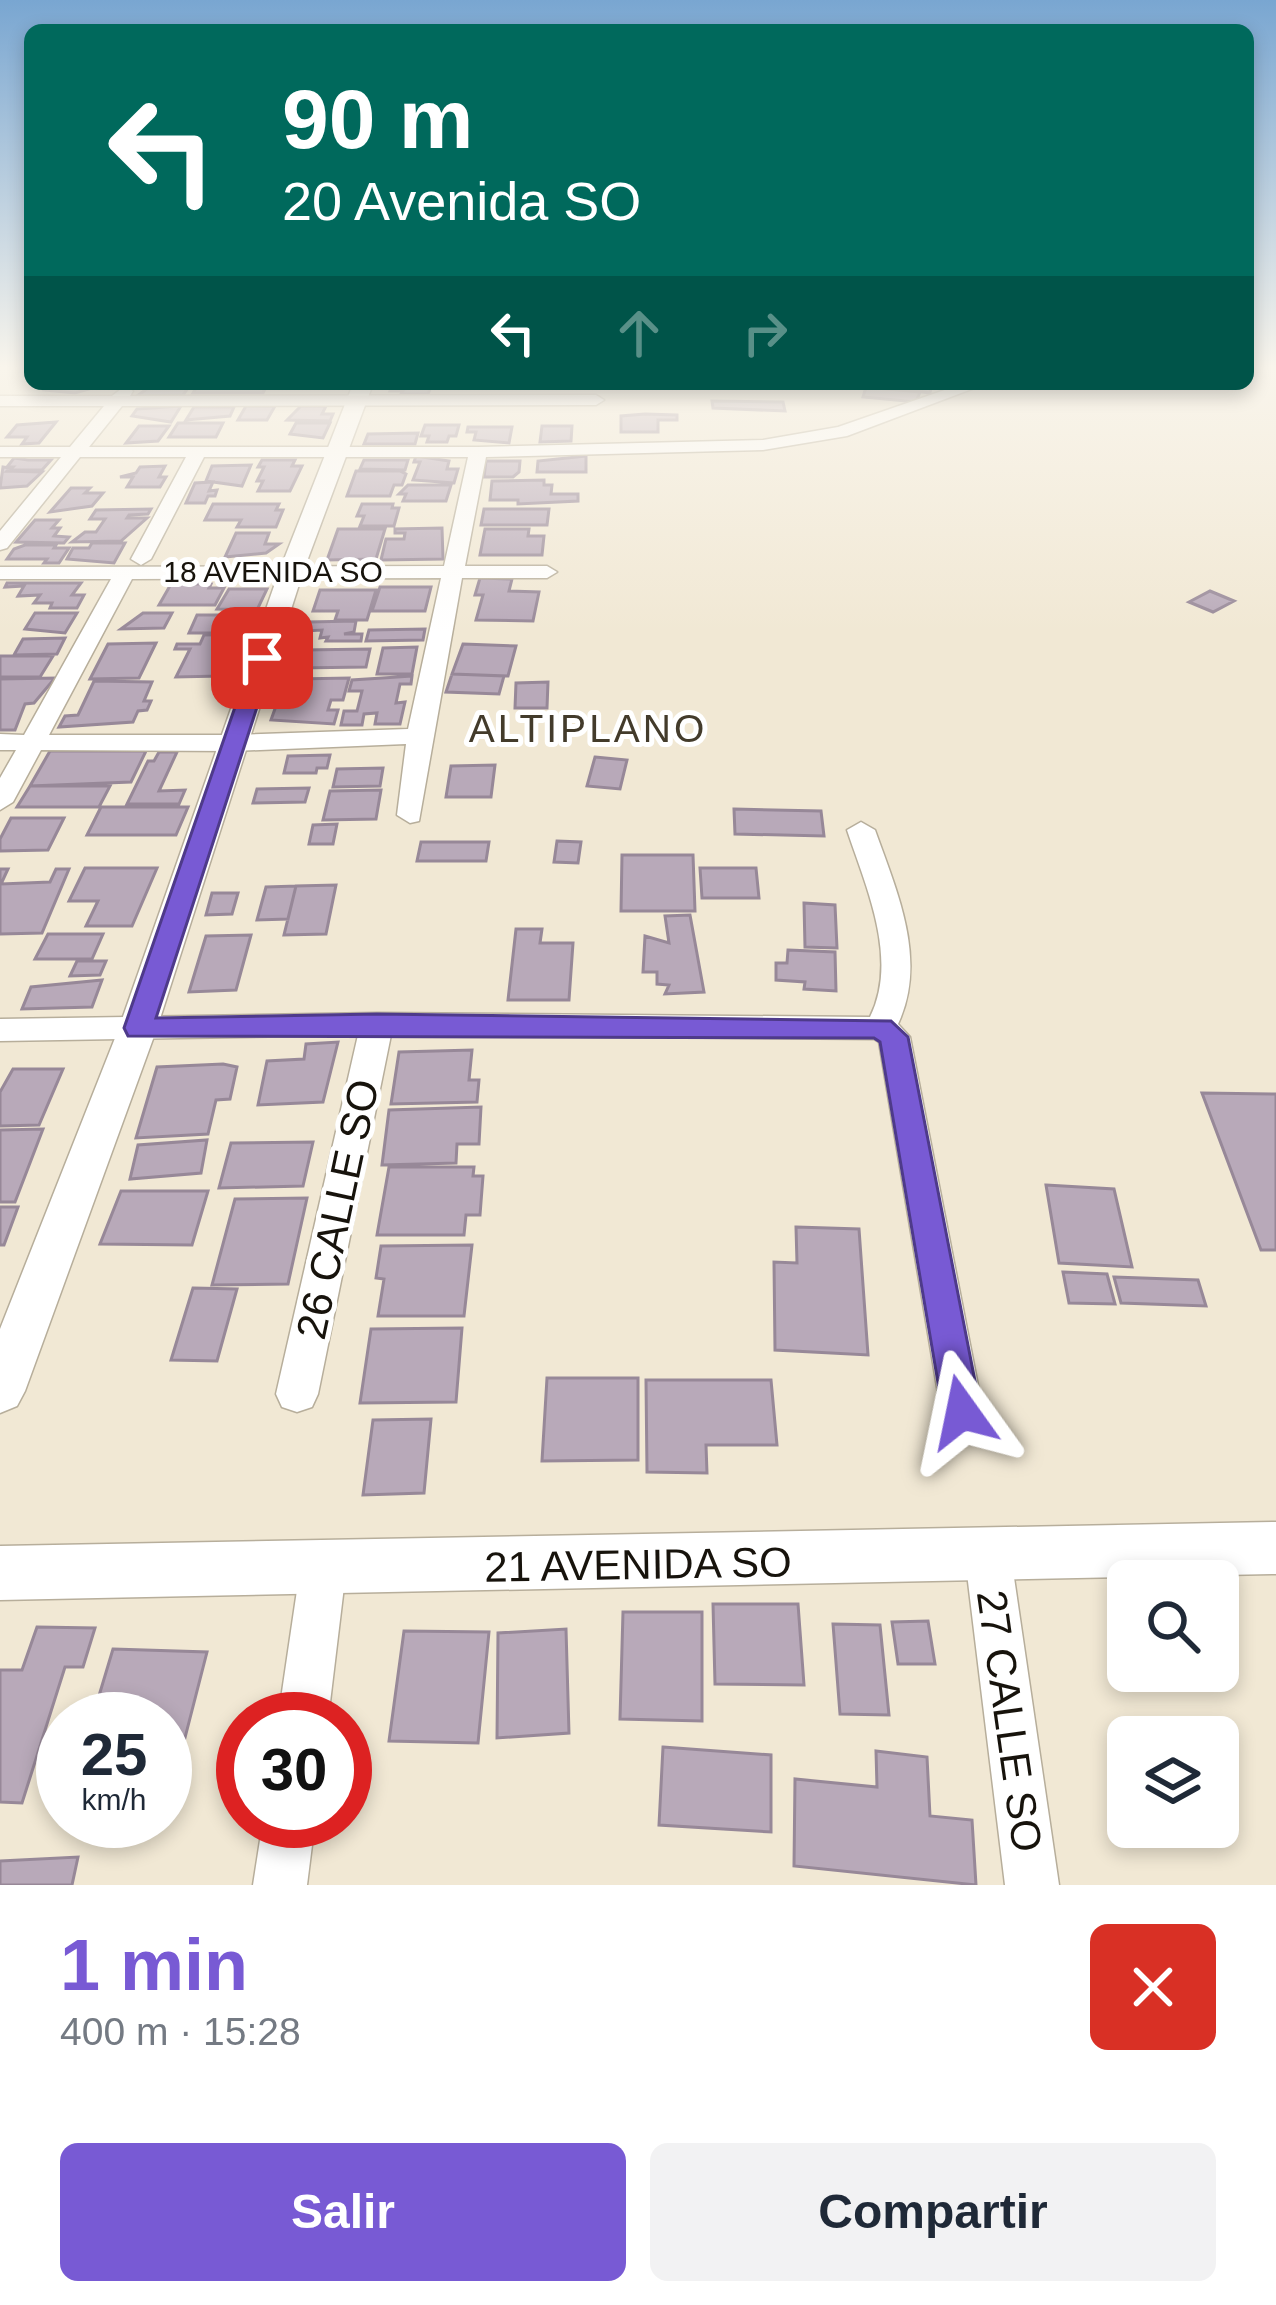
<!DOCTYPE html>
<html lang="es">
<head>
<meta charset="utf-8">
<style>
	:root { --surface:#fff; --page:#f2f2f3; --text:#1f2937; --muted:#747a83; --accent:#785ad4 }
	body { margin:0; font-family:Arial,sans-serif; background:var(--page); color:var(--text); height:100vh; display:flex; flex-direction:column; font-size:45px; white-space:nowrap }
	* { box-sizing:border-box; margin:0 }
	p { font-size:39px; color:var(--muted) }
	.icon { flex:none; width:66px; height:66px; fill:none; stroke:currentColor; stroke-width:2; stroke-linecap:round; stroke-linejoin:round }
	.map { position:relative; height:1885px; overflow:hidden }
	.details { display:flex; flex-direction:column; background:var(--surface); flex:1 }
	.details>* { flex:none }
	.banner { position:absolute; left:24px; top:24px; width:1230px; height:366px; border-radius:18px; box-shadow:0 6px 18px #0003; background:#00695c; color:#fff; overflow:hidden }
	.controls { position:absolute; left:1107px; top:1560px; display:grid; gap:24px }
	.controls a { display:grid; place-items:center; width:132px; height:132px; border-radius:18px; background:var(--surface); box-shadow:0 6px 18px #0003; font-size:60px }
	.speed { position:absolute; left:36px; top:1692px; display:flex; gap:24px; font-size:60px; font-weight:700; text-align:center }
	.speed>* { display:grid; place-content:center; width:156px; height:156px; border-radius:50%; background:var(--surface); box-shadow:0 6px 18px #0003; line-height:1 }
	.speed small { font-size:30px; font-weight:400 }
	.speed .limit { border:18px solid #d22; background:#fff; color:#111 }
	.pin { position:absolute; display:grid; place-items:center; width:102px; height:102px; color:#fff; margin:-51px; border-radius:24px; box-shadow:0 6px 18px #0006 }
	.me { position:absolute; width:132px; margin:-66px; rotate:348deg; stroke-linejoin:round; filter:drop-shadow(0 0 9px #0008) }
	.turn { display:flex; align-items:center; gap:42px; height:252px; padding:0 60px; font-size:54px }
	.turn .icon { width:156px; height:156px; stroke-width:2.5 }
	.turn b { display:block; font-size:84px; line-height:102px }
	.lanes { display:flex; align-items:center; height:114px; padding:0 60px; background:#0003; justify-content:center; gap:60px; direction:ltr }
	.lanes .off { opacity:.35 }
	.round { display:grid; place-items:center; flex:none; width:126px; height:126px; border-radius:18px; background:var(--page) }
	.head { display:flex; align-items:center; justify-content:space-between; height:204px; padding:0 60px }
	h1 { font-size:72px; font-weight:700; line-height:90px; color:var(--accent) }
	.action { display:flex; gap:24px; margin-top:auto; padding:24px 60px }
	.action a { flex:1; height:138px; border-radius:18px; background:var(--accent); color:#fff; font-size:48px; font-weight:700; line-height:138px; text-align:center }
	.action a+a { background:var(--page); color:var(--text) }
	.map>svg:first-child { display:block }
	.building { fill:#b8a9b9; stroke:#978898; stroke-width:3 }
	.lines { fill:none; stroke-linecap:round; stroke-linejoin:round }
	.minor-casing { stroke:#b7ae9b; stroke-width:3 }
	.tertiary-casing { stroke:#b7ae9b; stroke-width:3 }
	.minor { fill:#fff; fill-rule:evenodd }
	.tertiary { fill:#fff; fill-rule:evenodd }
	.route { fill:#785ad4; stroke:#4e3a8a; stroke-width:3 }
	.labels { text-anchor:middle; stroke-width:10; stroke-linejoin:round; paint-order:stroke }
	.far-street-label { font-size:30px; fill:#17130c; stroke:#fff }
	.neighbourhood-label { font-size:39px; letter-spacing:3px; fill:#433b2b; stroke:#fff }
	.near-street-label { font-size:42px; fill:#17130c; stroke:#fff }
</style>
</head>
<body>
<div class="map">
<svg width="1276" height="1885" viewBox="0 0 1276 1885">
	<rect width="100%" height="100%" fill="#f1e8d4"/>
	<path class="building" d="M106,384L75,393L44,390L45,384Z
		M154,384H191L183,395L137,396Z
		M393,384H432L428,394H401L403,391H390Z
		M864,384H961L959,390L931,387L930,393Z
		M198,385H267L263,393H193Z
		M866,387L920,392L916,402L863,397Z
		M712,401L783,402L785,411L713,408Z
		M181,406L171,422L132,416L137,409Z
		M246,406H275L267,420H238Z
		M301,406H326L322,414H333L330,421L287,420Z
		M194,407H234L230,416L186,420Z
		M645,414L677,415V420H658V432H621V416Z
		M56,422L39,443L22,444L27,437H7L17,425Z
		M178,423H223L216,437H169Z
		M296,423H330L323,438L290,434Z
		M425,425H459L456,436H449L447,442H427L429,436H421Z
		M139,426H169L158,441L126,443Z
		M542,426H572L571,441L540,442Z
		M468,427H512L509,443L474,440L476,432H467Z
		M418,433L415,444H364L368,434Z
		M416,456L449,461L447,469H458L454,483L413,480L420,462H414Z
		M586,456V472H537L538,461Z
		M14,458L28,460H51L42,470H10L13,467H7Z
		M262,460H295L292,466H302L290,491H258L263,481H257L264,467H258Z
		M364,460H408L405,470L360,469Z
		M486,461H520L519,472L513,477H484Z
		M251,465L242,486L206,481L212,466Z
		M165,466L159,477H166L160,487H127L133,477H120L136,473L140,467Z
		M3,467L10,468L7,471L42,472L27,486L0,488Z
		M356,471H400L406,474L402,485H394L390,496H347Z
		M544,480V485H552L551,494H578V501L518,504V500H490L492,481Z
		M213,482L209,491L217,490L215,496H208L205,503H186L195,483Z
		M408,485H451L446,501H403L406,494H399Z
		M71,488H90L85,493H103L92,506L50,512Z
		M213,504H279L276,510H283L276,527H237L241,520H205Z
		M362,504H393L392,508H399L394,526H360L364,516H357Z
		M151,509L148,514L129,515L127,518H147L121,541L72,542L85,532H96L105,519H90L96,510Z
		M484,509H549L547,525H481Z
		M35,520H59L52,528H60L54,536L69,537L64,543L16,542Z
		M442,528L443,559L381,560L386,539H404L405,533H395V529Z
		M338,529H385L376,559L327,560Z
		M485,529H529L528,536H544L542,555H480Z
		M236,533H269L265,544H279L266,553L225,557Z
		M92,543H125L114,563L67,559L73,548H89Z
		M25,545H56L54,548H69L59,563H44L47,559H7L14,549Z
		M480,578L512,579L509,591L539,592L533,621L476,620L483,595H475Z
		M7,583H81L72,595H84L77,608H50L52,603H34L40,595L18,596L24,586L5,587Z
		M171,584H211L209,588H224L215,605H159Z
		M380,587H431L425,611H372Z
		M229,589H267L257,610L217,609Z
		M320,590H376L367,620H335L338,611H313Z
		M1210,591L1234,601L1213,612L1189,602Z
		M35,613H77L65,633L25,629Z
		M143,613H172L164,628L121,629Z
		M197,615H258L250,633H189Z
		M356,621L354,632L344,634H362L361,641H326L328,637L320,638L322,630L306,631L308,622Z
		M425,629L423,640L366,641L369,630Z
		M249,634L245,643H237L221,676L176,677L190,649H175L177,644H200L204,635Z
		M65,638L57,654L14,655L23,639Z
		M156,643L139,678L90,679L108,644Z
		M463,644L516,646L508,676L452,674Z
		M417,647L412,674H377L383,648Z
		M370,649L366,667L297,668L303,650Z
		M0,656H53L40,677H0Z
		M452,674L504,676L499,694L446,692Z
		M412,676L411,684H400L396,703L405,702L400,724H375L377,713L364,714L362,725H341L344,711H357L362,691H349L352,680Z
		M55,678L34,703L25,704L15,730H0V679Z
		M349,678L343,700H331L328,710H338L334,724L271,720L276,706H288L296,679Z
		M94,681L152,682L144,701H151L147,710L138,711L133,722L59,727L65,716L78,715Z
		M548,682L547,708H515L516,683Z
		M50,751H146L131,782L30,786Z
		M159,752H177L159,791L185,790L179,804H127L148,761H154Z
		M330,755L327,768H317L316,773H284L288,756Z
		M595,757L627,760L620,789L587,786Z
		M495,765L491,797H446L451,766Z
		M383,768L380,786L333,787L337,769Z
		M30,786H110L99,807H17Z
		M309,788L305,802L253,803L257,789Z
		M381,790L376,819L323,820L330,791Z
		M101,807H188L176,835H87Z
		M734,809L821,811L824,836L735,834Z
		M11,818H64L48,850L0,851V839Z
		M337,824L333,844H309L313,825Z
		M557,841L581,842L578,863L554,862Z
		M421,842H489L486,861H417Z
		M622,855H693L695,911H621Z
		M85,868H157L132,926H86L98,901H69Z
		M700,868H756L759,898H702Z
		M0,869H8L1,884L50,882L56,869H69L42,933L0,934Z
		M336,885L326,934L284,935L296,886Z
		M296,886L288,919L257,920L266,887Z
		M212,893H238L232,914L206,915Z
		M804,903L835,905L837,948L805,947Z
		M690,915L704,992L665,994L669,985L657,984V972H643L645,936L669,943L665,916Z
		M516,929H542L540,943H573L569,1000H508Z
		M48,934H103L92,959H35Z
		M251,935L236,990L189,992L206,936Z
		M788,950L835,952L836,991L804,989L805,982L776,980V963H787Z
		M77,961H106L100,975L70,976Z
		M102,980L92,1007L22,1009L31,987Z
		M338,1042L323,1102L258,1105L267,1061L304,1059L306,1044Z
		M472,1050L469,1080H479L477,1102L391,1104L399,1052Z
		M223,1064L237,1067L230,1099L216,1100L208,1134L136,1138L157,1067Z
		M13,1069H63L39,1125L0,1126V1092Z
		M1202,1093L1276,1094V1250H1261Z
		M481,1107L479,1144H457L456,1163L382,1165L389,1110Z
		M43,1129L15,1202H0V1130Z
		M207,1140L201,1173L130,1179L138,1145Z
		M313,1142L303,1186L219,1188L231,1143Z
		M389,1167H474L473,1176H483L480,1215H466L464,1235H377Z
		M1046,1185L1114,1189L1132,1267L1059,1263Z
		M121,1191H208L192,1245L100,1244Z
		M307,1198L288,1284L212,1285L235,1199Z
		M0,1207H18L4,1245H0Z
		M796,1227L859,1229L868,1355L775,1350L774,1262L797,1263Z
		M472,1245L464,1316H378L384,1279L376,1278L381,1246Z
		M1063,1272L1107,1274L1115,1304L1069,1303Z
		M1114,1277L1198,1280L1206,1306L1121,1303Z
		M193,1288L237,1289L217,1361L171,1360Z
		M462,1328L456,1402L360,1403L371,1329Z
		M547,1378H638V1460L542,1461Z
		M646,1380H771L777,1445H706L707,1473L647,1472Z
		M431,1419L424,1493L363,1495L373,1420Z
		M713,1604H798L804,1685L715,1684Z
		M623,1612H702V1721L620,1719Z
		M928,1621L935,1664H898L892,1622Z
		M833,1624L880,1625L889,1715L840,1714Z
		M37,1627L95,1628L83,1667H65L22,1803L0,1802V1670H22Z
		M566,1629L569,1733L497,1738L498,1633Z
		M404,1631L489,1632L478,1743L389,1741Z
		M113,1649L207,1652L179,1761L165,1760V1719H92Z
		M663,1747L771,1755V1832L659,1825Z
		M876,1751L927,1757L930,1816L972,1820L976,1885L794,1866L795,1779L877,1787Z
		M78,1857L72,1885H0V1861Z"/>
	<g class="lines">
		<defs>
			<path id="minor" d="M962,384H985L847,436L763,450L486,457L465,566H547L557,572L547,578H462L419,821L410,823L397,815L406,744L234,751L41,750L13,802L0,810V778L16,750H0V734L24,735L111,579H0V567L444,566L468,457H204L151,559L141,565L131,559L186,457H80L7,548L0,550V531L61,457H0V447H70L104,406H0V396H112L125,386L133,391L130,396L596,395L604,400L596,405L122,406L89,447H478L763,440L838,427ZM441,578L408,729L234,735H49L132,579Z
				M861,822L875,830C897,892 928,960 898,1024L910,1037L983,1411L977,1424L962,1430L947,1424L941,1411L879,1042L874,1039L391,1035L318,1394L312,1407L297,1412L282,1407L276,1394L358,1035L0,1041V1019L377,1013L870,1017C899,959 866,887 847,830Z
				M988,1535L1004,1541L1011,1557L1059,1885H1005L965,1557L972,1541Z
				M323,1548L339,1554L346,1570L328,1719H278L300,1570L307,1554Z
				M263,1821H315L307,1885H253Z"/>
			<path id="tertiary" d="M353,384H373L303,572L157,1028L25,1391L17,1406L0,1413V1329L119,1028L279,572Z
				M1276,1522V1574L0,1600V1546Z"/>
		</defs>
		<use href="#minor" class="minor-casing"/>
		<use href="#tertiary" class="tertiary-casing"/>
		<use href="#minor" class="minor"/>
		<use href="#tertiary" class="tertiary"/>
	</g>
	<linearGradient id="sky" x2="0" y2="1"><stop stop-color="#79a6d1"/><stop offset="0.58" stop-color="#f9f5ec"/><stop offset="1" stop-color="#f9f5ec" stop-opacity="0"/></linearGradient>
	<rect width="1276" height="633" fill="url(#sky)"/>
	<path class="route" d="M262,651L273,658L156,1018L377,1014L891,1021L908,1037L981,1412L975,1423L962,1428L949,1423L943,1412L880,1042L874,1038L128,1036L124,1028L252,658Z"/>
	<g class="labels">
		<g class="far-street-label">
			<text x="273" y="582">18 AVENIDA SO</text>
		</g>
		<g class="neighbourhood-label">
			<text x="588" y="742">ALTIPLANO</text>
		</g>
		<g class="near-street-label">
			<text transform="translate(337 1209) rotate(-78)" y="15">26 CALLE SO</text>
			<text transform="translate(638 1564) rotate(-1)" y="15">21 AVENIDA SO</text>
			<text transform="translate(1010 1721) rotate(82)" y="15">27 CALLE SO</text>
		</g>
	</g>
</svg>
<div class="controls">
<a><svg class="icon" aria-label="search" viewBox="0 0 24 24"><circle cx="10" cy="10" r="6"/><path d="M15 15l6 6"/></svg></a>
<a><svg class="icon" aria-label="layers" viewBox="0 0 24 24"><path d="M12 4l9 5-9 5-9-5zM3 14l9 5 9-5"/></svg></a>
</div>
<div class="speed"><div>25<small>km/h</small></div><div class="limit">30</div></div>
<div class="pin" style="left:262px;top:658px;background:#d93025"><svg class="icon" aria-label="arrive" viewBox="0 0 24 24"><path d="M6 21V4h12l-3 4 3 4H6"/></svg></div>
<svg class="me" style="left:962px;top:1412px" viewBox="-20 -20 40 40"><path d="M0-17L14 15 0 8-14 15z" fill="#785ad4" stroke="#fff" stroke-width="4"/></svg>
<div class="banner">
<div class="turn"><svg class="icon" aria-label="left" viewBox="0 0 24 24"><path d="M17 20v-9H6M10 6l-5 5 5 5"/></svg><div><b>90 m</b>20 Avenida SO</div></div>
<div class="lanes"><svg class="icon" aria-label="left" viewBox="0 0 24 24"><path d="M17 20v-9H6M10 6l-5 5 5 5"/></svg><svg class="icon off" aria-label="ahead" viewBox="0 0 24 24"><path d="M12 20V5M6 11l6-6 6 6"/></svg><svg class="icon off" aria-label="right" viewBox="0 0 24 24"><path d="M7 20v-9h11M14 6l5 5-5 5"/></svg></div>
</div>
</div>
<section class="details">
<div class="head"><div><h1>1 min</h1><p>400 m · 15:28</p></div><a class="round" style="background:#d93025;color:#fff"><svg class="icon" aria-label="close" viewBox="0 0 24 24"><path d="M6 6l12 12M18 6L6 18"/></svg></a></div>
<div class="action"><a>Salir</a><a>Compartir</a></div>
</section>
</body>
</html>
